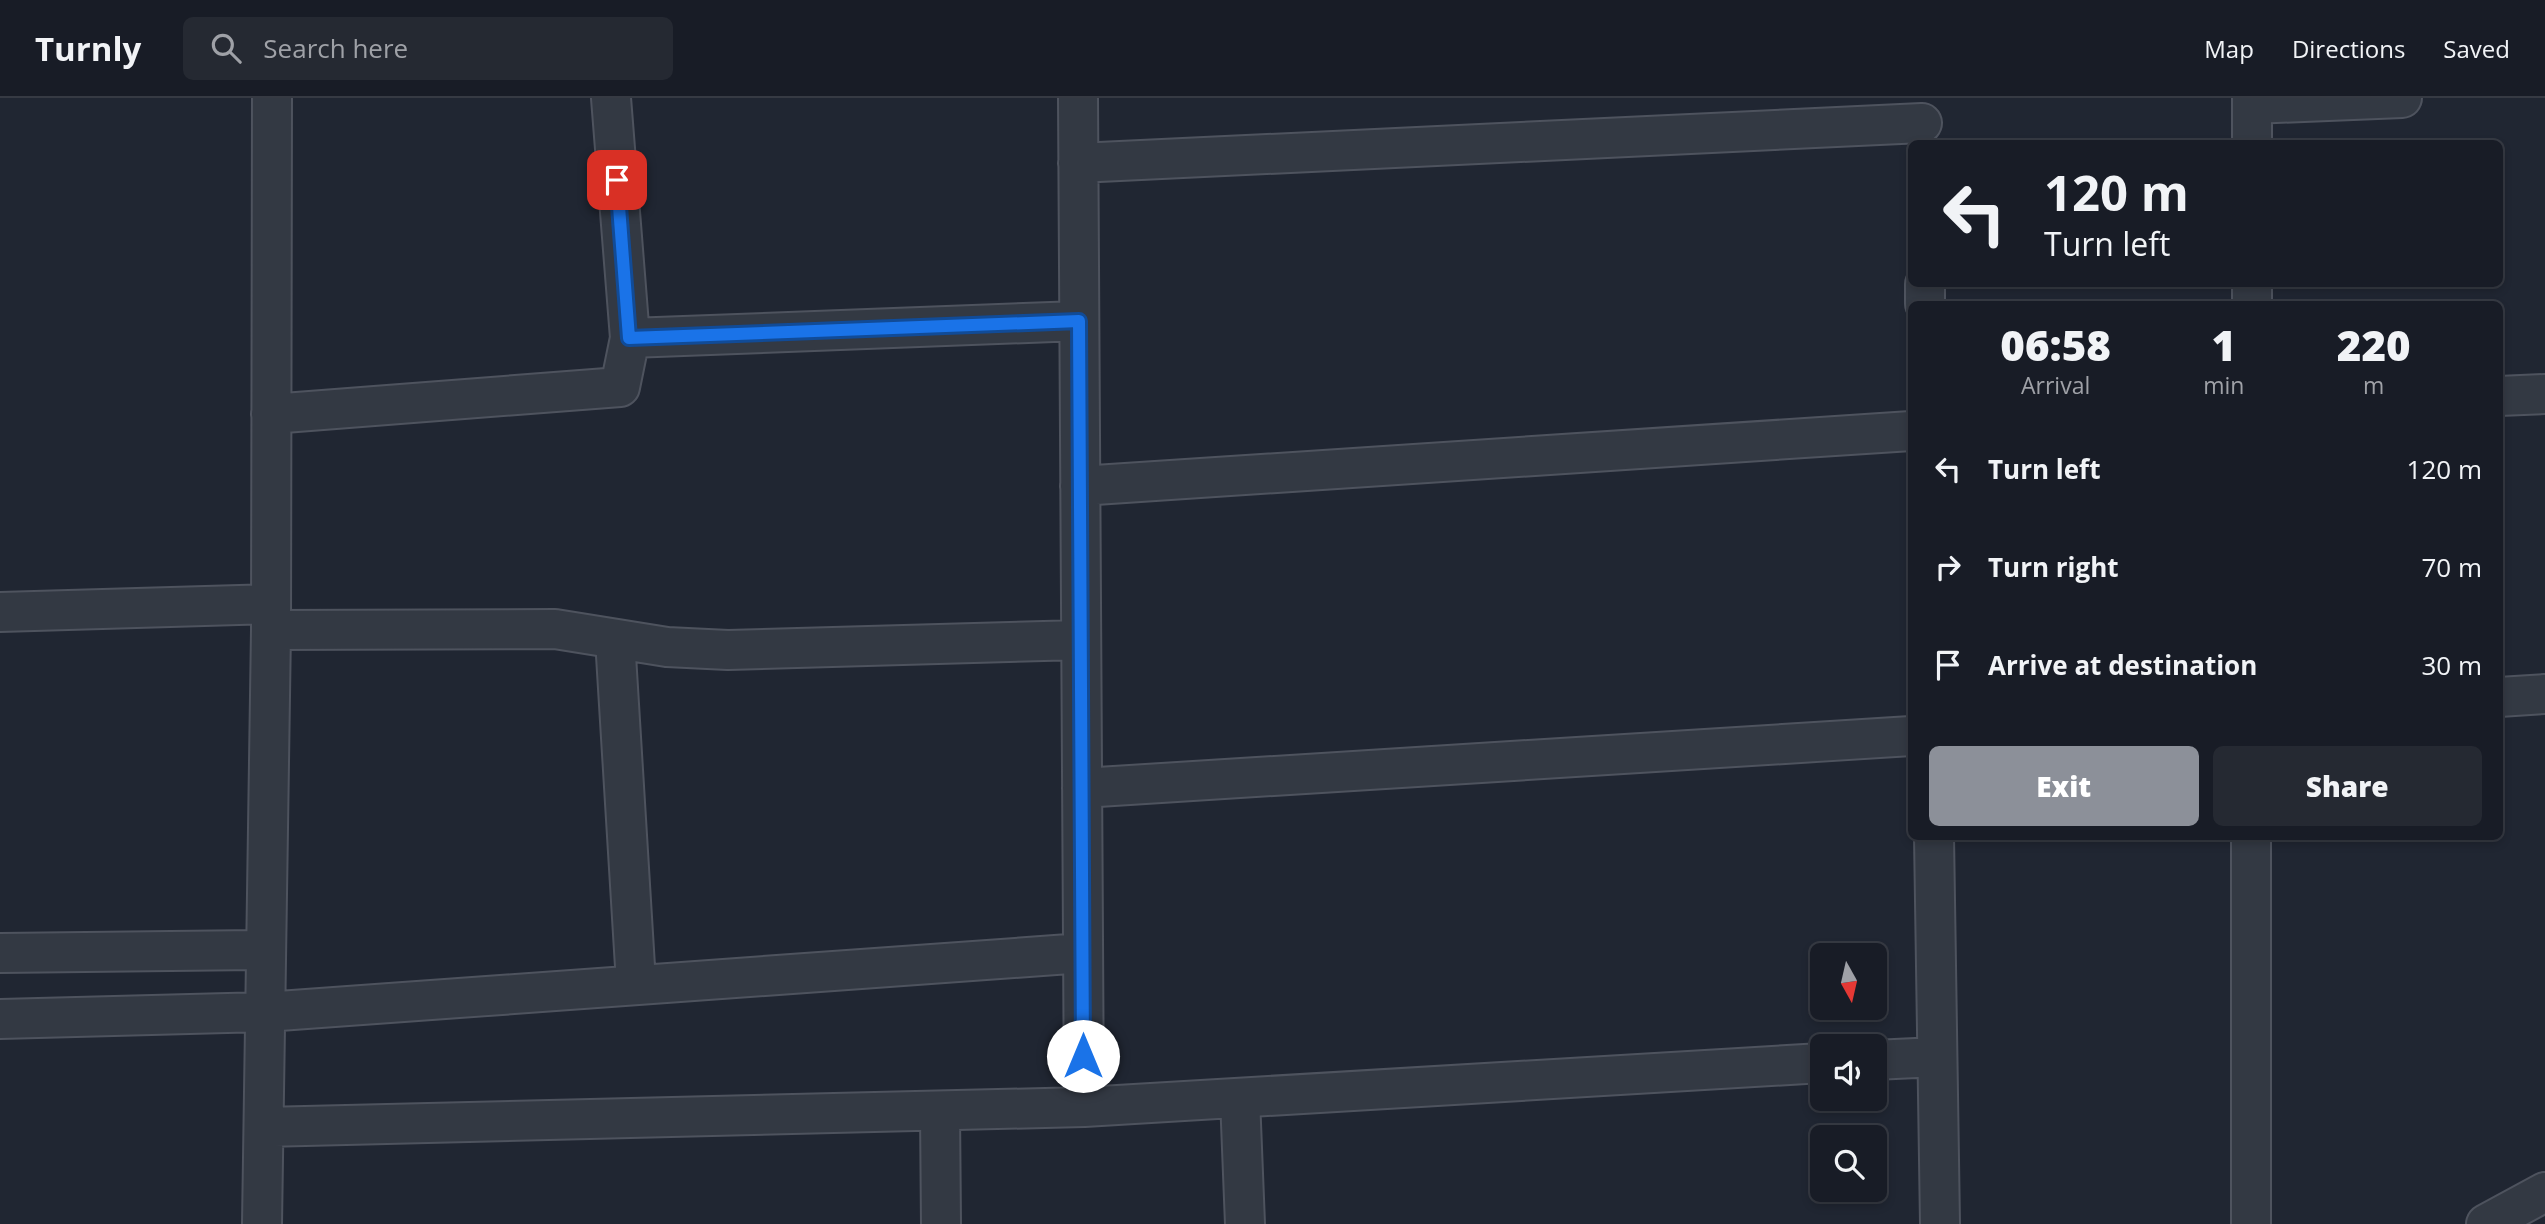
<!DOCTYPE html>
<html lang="en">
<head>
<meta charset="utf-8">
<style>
	:root { --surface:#181c26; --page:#252932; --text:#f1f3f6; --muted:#9fa1a7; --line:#363a43; --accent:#8c9099 }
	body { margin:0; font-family:"Open Sans",sans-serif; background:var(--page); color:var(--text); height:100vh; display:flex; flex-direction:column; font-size:26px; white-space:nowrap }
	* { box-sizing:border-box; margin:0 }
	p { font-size:23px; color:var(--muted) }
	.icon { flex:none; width:38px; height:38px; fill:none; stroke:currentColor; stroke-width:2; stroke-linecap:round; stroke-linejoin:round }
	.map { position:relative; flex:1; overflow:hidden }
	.sheet { position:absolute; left:1908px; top:203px; width:595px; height:539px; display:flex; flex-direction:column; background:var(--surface); border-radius:10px; box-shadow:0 4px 10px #0003,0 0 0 2px var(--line) }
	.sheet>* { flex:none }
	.banner { position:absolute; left:1908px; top:42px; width:595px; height:147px; border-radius:10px; box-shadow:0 4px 10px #0003,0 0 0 2px var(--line); background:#181c26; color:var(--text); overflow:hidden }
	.needle { width:46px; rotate:172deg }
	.controls { position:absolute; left:1810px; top:845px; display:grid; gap:14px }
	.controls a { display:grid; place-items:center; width:77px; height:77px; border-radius:10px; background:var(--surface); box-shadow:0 4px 10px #0003,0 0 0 2px var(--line); font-size:35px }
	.pin { position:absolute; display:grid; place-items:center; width:60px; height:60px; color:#fff; margin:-30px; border-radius:14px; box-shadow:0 4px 10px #0006 }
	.me { position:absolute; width:77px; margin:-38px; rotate:0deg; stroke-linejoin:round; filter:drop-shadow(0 0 5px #0008) }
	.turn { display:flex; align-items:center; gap:24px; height:147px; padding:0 21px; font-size:32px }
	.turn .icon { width:91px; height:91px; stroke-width:2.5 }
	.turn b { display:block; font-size:49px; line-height:60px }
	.eta { display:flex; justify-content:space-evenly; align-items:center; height:119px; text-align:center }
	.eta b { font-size:42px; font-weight:800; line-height:49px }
	.button { display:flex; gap:14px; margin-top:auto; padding:14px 21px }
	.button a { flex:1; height:80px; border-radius:10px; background:var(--accent); color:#fff; font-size:28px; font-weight:800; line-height:80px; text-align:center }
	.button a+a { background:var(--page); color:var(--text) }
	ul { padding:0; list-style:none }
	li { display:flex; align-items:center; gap:21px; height:98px; padding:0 21px }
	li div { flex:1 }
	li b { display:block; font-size:26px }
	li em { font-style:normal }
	header { display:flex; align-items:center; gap:42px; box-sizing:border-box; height:98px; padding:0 35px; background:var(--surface); border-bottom:2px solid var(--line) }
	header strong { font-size:33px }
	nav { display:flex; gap:38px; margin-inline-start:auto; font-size:24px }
	.search { width:490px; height:63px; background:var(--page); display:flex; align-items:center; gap:18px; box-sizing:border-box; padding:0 24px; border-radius:10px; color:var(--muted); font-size:26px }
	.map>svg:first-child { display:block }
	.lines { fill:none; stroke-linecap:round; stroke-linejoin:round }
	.minor-casing { stroke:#4e535e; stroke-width:42 }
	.minor { stroke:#333943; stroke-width:38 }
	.route-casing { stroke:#114b97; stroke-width:18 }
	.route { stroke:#1a73e8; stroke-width:12 }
</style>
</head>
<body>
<header>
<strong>Turnly</strong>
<div class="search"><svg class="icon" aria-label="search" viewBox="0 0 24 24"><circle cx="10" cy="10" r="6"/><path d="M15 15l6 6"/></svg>Search here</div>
<nav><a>Map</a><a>Directions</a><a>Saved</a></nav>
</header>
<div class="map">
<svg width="2545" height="1126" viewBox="0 0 2545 1126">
	<rect width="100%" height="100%" fill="#202632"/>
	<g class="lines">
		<defs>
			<path id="minor" d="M1078,0L1084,1009
				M2252,0V46
				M2252,6L2402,0
				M1078,65L1922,25
				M1925,186V206
				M2252,206V186
				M630,240L1079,223
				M2499,298L2545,296
				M271,316L620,289L630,240L611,0
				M1080,388L1911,333
				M0,514L271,506
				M271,532L555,531L667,549L728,552L1081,542
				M615,541L636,885
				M2499,599L2545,596
				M1082,690L1911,638
				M1934,738L1940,1126
				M2251,738V1126
				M0,855L266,852
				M0,921L265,914L1083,855
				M1874,962L1937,959
				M1240,1000L1245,1126
				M940,1013L941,1126
				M264,1029L1084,1009L1822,965
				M262,1126L271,532L272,0
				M2486,1126L2545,1094"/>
		</defs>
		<use href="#minor" class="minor-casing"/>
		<use href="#minor" class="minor"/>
	</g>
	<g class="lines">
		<defs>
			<path id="route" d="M617,82L629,240L1079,223L1083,958"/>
		</defs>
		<use href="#route" class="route-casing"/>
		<use href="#route" class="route"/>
	</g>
</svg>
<div class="controls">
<a><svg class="needle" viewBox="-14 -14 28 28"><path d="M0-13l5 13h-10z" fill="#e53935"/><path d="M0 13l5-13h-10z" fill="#9fa1a7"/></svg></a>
<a><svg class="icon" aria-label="sound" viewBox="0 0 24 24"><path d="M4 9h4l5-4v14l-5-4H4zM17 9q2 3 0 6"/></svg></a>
<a><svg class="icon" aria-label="search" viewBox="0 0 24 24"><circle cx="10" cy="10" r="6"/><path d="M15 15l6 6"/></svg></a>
</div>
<div class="pin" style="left:617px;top:82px;background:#d93025"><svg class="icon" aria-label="arrive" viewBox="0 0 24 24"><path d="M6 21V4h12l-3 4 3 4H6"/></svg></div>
<svg class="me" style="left:1083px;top:958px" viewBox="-20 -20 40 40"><circle r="19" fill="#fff"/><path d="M0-13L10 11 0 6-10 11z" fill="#1a73e8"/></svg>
<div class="banner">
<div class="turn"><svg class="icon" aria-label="left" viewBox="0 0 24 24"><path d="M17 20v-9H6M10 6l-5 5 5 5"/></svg><div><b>120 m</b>Turn left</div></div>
</div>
<section class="sheet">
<div class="eta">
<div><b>06:58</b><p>Arrival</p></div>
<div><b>1</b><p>min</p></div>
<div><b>220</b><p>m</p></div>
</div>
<ul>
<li><svg class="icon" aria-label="left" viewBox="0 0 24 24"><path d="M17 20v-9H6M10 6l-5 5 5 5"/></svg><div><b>Turn left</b></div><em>120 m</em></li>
<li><svg class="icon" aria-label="right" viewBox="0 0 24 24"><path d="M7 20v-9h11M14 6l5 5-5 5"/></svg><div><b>Turn right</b></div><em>70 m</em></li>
<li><svg class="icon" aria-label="arrive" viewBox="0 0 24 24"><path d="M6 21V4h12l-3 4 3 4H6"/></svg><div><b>Arrive at destination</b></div><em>30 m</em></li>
</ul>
<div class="button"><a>Exit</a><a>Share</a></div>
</section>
</div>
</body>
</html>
